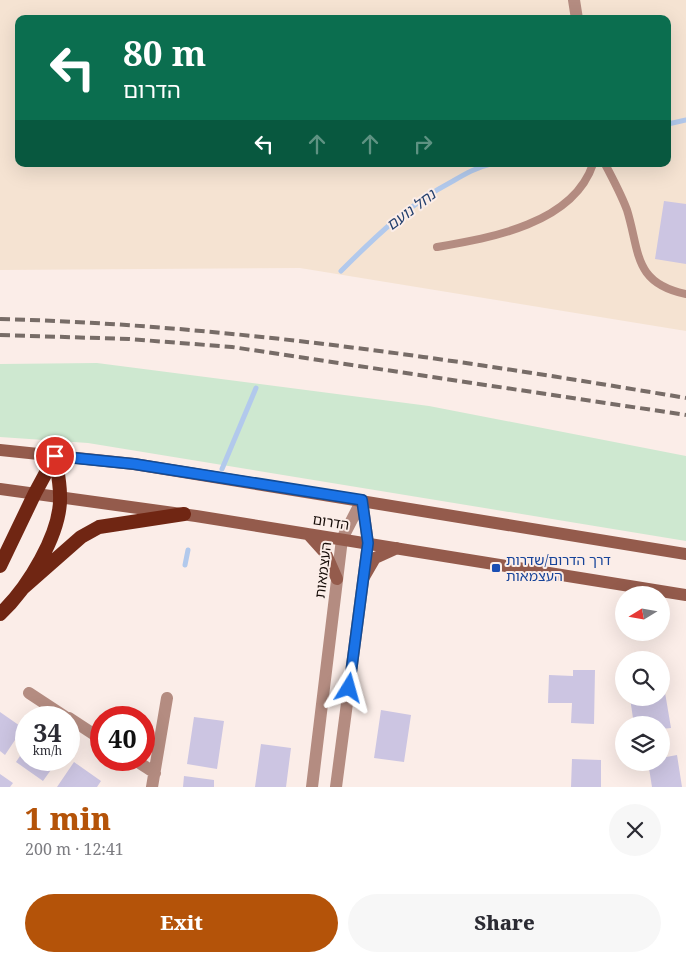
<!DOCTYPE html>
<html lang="en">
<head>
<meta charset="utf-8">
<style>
	:root { --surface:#fff; --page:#f7f7f7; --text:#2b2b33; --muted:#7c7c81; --accent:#b45309 }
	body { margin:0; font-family:"Noto Serif","Noto Sans Hebrew",serif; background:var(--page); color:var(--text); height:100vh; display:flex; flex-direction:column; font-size:19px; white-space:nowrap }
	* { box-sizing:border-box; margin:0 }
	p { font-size:16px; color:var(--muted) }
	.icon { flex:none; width:28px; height:28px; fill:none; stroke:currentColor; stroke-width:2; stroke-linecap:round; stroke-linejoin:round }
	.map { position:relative; height:787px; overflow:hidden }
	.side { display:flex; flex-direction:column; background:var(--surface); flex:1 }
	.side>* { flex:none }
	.guide { position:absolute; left:15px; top:15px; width:656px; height:152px; border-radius:10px; box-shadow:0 5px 20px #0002; background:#0b6e4f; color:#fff; overflow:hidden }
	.needle { width:32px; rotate:259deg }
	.controls { position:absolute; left:615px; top:586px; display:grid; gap:10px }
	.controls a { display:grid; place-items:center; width:55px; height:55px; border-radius:50%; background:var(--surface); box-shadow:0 5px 20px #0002; font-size:25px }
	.speed { position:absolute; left:15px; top:706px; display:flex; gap:10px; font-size:25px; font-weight:700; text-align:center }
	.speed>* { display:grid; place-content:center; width:65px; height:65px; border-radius:50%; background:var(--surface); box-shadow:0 5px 20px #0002; line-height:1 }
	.speed small { font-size:12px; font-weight:400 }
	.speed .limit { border:8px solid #d22; background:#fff; color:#111 }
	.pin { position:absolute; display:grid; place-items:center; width:42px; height:42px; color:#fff; margin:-21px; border:2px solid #fff; border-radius:50%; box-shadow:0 1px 5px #0007 }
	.me { position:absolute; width:55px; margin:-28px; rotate:8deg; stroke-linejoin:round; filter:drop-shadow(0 0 4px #0008) }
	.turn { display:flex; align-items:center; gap:18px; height:105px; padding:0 25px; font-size:22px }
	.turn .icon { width:65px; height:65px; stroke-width:2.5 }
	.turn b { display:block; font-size:35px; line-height:42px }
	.lanes { display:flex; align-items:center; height:48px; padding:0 25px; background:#0003; justify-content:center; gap:25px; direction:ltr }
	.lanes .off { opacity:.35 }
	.round { display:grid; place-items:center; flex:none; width:52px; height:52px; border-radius:26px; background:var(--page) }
	.summary { display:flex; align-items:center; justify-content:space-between; height:85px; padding:0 25px }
	h1 { font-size:30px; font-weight:800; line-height:38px; color:var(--accent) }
	.action { display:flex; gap:10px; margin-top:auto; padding:10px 25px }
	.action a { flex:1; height:58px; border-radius:30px; background:var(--accent); color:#fff; font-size:20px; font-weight:800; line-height:58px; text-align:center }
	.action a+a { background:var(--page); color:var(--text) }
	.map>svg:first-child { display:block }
	.industrial { fill:#f5e3d2; fill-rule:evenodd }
	.green { fill:#cee8d0 }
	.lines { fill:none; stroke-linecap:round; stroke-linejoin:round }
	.stream { stroke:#b2c9ec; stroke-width:5 }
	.building { fill:#ccc5e2 }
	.service { stroke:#b48c81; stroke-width:8 }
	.minor { stroke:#b48c81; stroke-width:12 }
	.tertiary { stroke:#b48c81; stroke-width:12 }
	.secondary { stroke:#945b4c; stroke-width:12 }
	.trunk { stroke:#702613; stroke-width:14 }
	.rail { stroke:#776c67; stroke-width:4; stroke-dasharray:10 5; stroke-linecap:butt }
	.route-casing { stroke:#114b97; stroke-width:12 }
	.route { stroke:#1a73e8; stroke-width:9 }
	.transit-dot { fill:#1a4fb4; stroke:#fbede8; stroke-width:2 }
	.labels { text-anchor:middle; stroke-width:4; stroke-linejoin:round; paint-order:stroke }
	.street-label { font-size:14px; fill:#150b07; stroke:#fbede8 }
	.transit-label { font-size:14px; fill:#164399; stroke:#fbede8; text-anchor:start }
	.water-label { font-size:15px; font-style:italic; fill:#24406e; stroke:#fbede8 }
</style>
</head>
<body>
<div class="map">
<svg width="686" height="787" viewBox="0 0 686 787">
	<rect width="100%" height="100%" fill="#fbede8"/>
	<path class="industrial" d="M0,0H686V331L300,268L0,270ZM19,19H668V164H19Z"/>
	<path class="green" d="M97,363L429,406L686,456V541L88,443L0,437V364Z"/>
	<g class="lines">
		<path class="stream" d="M668,124L686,120
			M341,271C376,236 409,204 453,181C465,174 477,167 491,164
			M222,469L256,388
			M185,565L188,550"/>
	</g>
	<path class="building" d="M664,201L686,204V264L655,259Z
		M661,669L671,728L661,729V725H634L630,698H661Z
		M573,670H595L594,724L571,723L572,703H548L549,675L573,676Z
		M381,710L411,715L404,762L374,758Z
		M0,712L23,728L5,755L0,751Z
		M194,717L224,721L217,769L187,764Z
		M261,744L291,748L286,787H255Z
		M26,747V760H58L43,781L16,762Z
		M677,755L682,787H652L648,762H661V758Z
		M572,759L601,760V787H571Z
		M74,762L101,781L97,787H57Z
		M0,774L13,783L10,787H0Z
		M184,776L214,780V787H183Z"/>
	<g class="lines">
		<path class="service" d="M605,164C613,179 621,194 627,210C640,252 633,283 686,294
			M437,247C490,238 573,224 593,164"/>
		<path class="minor" d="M574,0L577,19
			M29,693L67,718
			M69,718L101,739
			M135,760L155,773
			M152,787L167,698"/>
		<path class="tertiary" d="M312,787L342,539L362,500
			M336,787L368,543L362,500"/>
		<path class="secondary" d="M0,450L134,464L686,554
			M0,489L196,516L686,595
			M308,534L326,554L337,579
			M364,577L375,558L397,548"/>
		<path class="trunk" d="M0,566L35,493L55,456
			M23,588L81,537L99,527L184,514
			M0,614C27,589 62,533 60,495C60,482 57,469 55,456"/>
		<path class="rail" d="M0,319C231,325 459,360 686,398
			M0,335L129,339L232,347L686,415"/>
	</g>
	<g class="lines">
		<defs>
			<path id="route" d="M55,456L134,464L362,500L368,543L349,688"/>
		</defs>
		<use href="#route" class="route-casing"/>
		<use href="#route" class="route"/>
	</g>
	<rect class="transit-dot" x="491" y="563" width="10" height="10" rx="2.5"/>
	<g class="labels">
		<g class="street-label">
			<text transform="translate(331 522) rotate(9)" y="5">הדרום</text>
			<text transform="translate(323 570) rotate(-83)" y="5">העצמאות</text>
		</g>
		<g class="transit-label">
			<text x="506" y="565">דרך הדרום/שדרות<tspan x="506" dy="16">העצמאות</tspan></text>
		</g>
		<g class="water-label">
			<text transform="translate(411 210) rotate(-37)" y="5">נחל נועם</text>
		</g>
	</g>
</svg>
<div class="controls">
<a><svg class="needle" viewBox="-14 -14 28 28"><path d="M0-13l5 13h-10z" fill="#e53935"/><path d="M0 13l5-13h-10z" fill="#7c7c81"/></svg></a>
<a><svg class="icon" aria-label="search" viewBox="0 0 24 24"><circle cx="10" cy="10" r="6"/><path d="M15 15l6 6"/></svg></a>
<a><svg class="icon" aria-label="layers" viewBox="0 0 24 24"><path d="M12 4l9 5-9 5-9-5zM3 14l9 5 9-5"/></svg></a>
</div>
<div class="speed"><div>34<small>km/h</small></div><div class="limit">40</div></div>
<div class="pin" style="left:55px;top:456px;background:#d93025"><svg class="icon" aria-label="arrive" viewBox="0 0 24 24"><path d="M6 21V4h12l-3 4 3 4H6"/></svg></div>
<svg class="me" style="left:349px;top:688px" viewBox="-20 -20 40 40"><path d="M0-17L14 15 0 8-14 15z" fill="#1a73e8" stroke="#fff" stroke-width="4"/></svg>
<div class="guide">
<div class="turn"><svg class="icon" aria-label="left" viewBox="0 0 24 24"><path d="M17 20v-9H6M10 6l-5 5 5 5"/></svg><div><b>80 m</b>הדרום</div></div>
<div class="lanes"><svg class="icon" aria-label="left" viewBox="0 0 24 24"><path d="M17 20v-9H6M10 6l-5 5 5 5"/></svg><svg class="icon off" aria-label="ahead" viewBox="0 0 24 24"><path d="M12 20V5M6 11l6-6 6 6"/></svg><svg class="icon off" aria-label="ahead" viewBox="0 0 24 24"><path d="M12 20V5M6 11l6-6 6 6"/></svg><svg class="icon off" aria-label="right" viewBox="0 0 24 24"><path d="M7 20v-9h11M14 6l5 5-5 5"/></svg></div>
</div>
</div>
<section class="side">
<div class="summary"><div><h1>1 min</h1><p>200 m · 12:41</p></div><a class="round"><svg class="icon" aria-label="close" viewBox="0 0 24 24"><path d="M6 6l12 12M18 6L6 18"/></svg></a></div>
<div class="action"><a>Exit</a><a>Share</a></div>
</section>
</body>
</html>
